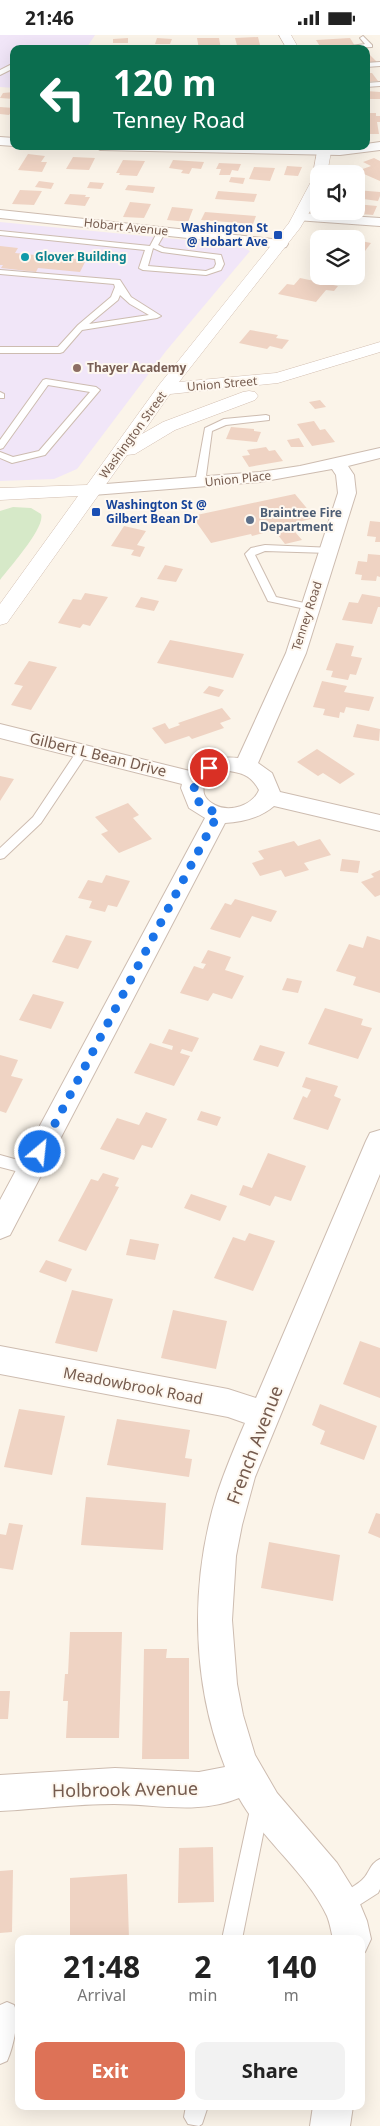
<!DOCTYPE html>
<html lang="en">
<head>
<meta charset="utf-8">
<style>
	:root { --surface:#fff; --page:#f2f2f2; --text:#222; --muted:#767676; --accent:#dd7257 }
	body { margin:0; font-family:"Noto Sans",sans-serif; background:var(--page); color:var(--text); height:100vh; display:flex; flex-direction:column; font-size:19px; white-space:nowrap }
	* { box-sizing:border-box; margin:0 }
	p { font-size:16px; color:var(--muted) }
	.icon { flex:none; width:28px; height:28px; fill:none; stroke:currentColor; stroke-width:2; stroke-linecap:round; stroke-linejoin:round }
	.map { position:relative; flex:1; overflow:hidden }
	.sheet { position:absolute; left:15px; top:1900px; width:350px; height:175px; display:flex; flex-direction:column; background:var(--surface); border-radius:10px; box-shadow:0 5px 20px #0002 }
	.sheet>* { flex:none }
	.banner { position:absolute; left:10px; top:10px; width:360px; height:105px; border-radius:10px; box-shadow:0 5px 20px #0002; background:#0b6e4f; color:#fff; overflow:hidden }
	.buttons { position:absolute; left:310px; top:130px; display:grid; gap:10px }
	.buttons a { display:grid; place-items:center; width:55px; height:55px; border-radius:10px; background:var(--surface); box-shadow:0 5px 20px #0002; font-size:25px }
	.pin { position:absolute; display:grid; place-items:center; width:42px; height:42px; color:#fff; margin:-21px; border:2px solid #fff; border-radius:50%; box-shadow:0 1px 5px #0007 }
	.me { position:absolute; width:55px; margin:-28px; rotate:28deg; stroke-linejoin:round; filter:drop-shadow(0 0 4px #0008) }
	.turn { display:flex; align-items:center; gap:18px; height:105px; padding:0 20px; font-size:22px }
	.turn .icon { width:65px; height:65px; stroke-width:2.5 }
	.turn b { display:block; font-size:35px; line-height:42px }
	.eta { display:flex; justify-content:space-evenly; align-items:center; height:85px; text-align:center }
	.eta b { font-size:30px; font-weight:700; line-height:35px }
	.primary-button { display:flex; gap:10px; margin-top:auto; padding:10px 20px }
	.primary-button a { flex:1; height:58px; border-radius:10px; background:var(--accent); color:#fff; font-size:20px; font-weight:700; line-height:58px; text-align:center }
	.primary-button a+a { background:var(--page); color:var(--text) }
	.status { display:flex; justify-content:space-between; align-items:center; height:35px; padding:0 25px; background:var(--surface); direction:ltr }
	.status svg { height:14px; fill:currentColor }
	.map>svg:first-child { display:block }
	.education { fill:#f1e6f8 }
	.green { fill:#d6e9c8 }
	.building { fill:#efd3c3 }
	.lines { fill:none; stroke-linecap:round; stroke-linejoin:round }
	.lane-casing { stroke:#cdbcb0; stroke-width:2 }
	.street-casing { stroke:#cdbcb0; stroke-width:2 }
	.secondary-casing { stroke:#d2beb0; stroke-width:1 }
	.lane { fill:#fff; fill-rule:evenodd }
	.street { fill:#fff; fill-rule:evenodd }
	.secondary { fill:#fff; fill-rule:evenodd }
	.route { stroke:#1a73e8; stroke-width:9; stroke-dasharray:0 16.2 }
	.transit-dot { fill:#1a4fb4; stroke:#fef8f0; stroke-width:2 }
	.culture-dot { fill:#0f9aa8; stroke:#fef8f0; stroke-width:2 }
	.education-dot { fill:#8d6e63; stroke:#fef8f0; stroke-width:2 }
	.service-dot { fill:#5c6f8a; stroke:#fef8f0; stroke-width:2 }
	.labels { text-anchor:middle; stroke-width:4; stroke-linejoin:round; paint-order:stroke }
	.far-street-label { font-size:12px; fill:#755b4e; stroke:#fef8f0 }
	.far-transit-label { font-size:12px; font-weight:bold; fill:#164399; stroke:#fef8f0; text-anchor:end }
	.far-culture-label { font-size:12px; font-weight:bold; fill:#0d838f; stroke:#fef8f0; text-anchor:start }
	.far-education-label { font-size:12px; font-weight:bold; fill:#785e54; stroke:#fef8f0; text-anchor:start }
	.far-service-label { font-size:12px; font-weight:bold; fill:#4e5e75; stroke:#fef8f0; text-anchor:start }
	.street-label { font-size:15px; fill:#755b4e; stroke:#fef8f0 }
	.near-street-label { font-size:18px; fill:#755b4e; stroke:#fef8f0 }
</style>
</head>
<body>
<div class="status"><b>21:46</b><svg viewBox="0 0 49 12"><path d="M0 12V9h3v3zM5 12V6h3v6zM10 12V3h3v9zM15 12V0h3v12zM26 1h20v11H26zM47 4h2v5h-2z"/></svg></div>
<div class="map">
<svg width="380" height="2091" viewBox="0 0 380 2091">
	<rect width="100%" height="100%" fill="#fbf4e9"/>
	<path class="education" d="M0,0H95L87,12L115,14H14V53L0,52Z
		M0,187L238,210L250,216L166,316L77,434L54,444L0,446Z"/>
	<path class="green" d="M13,472L31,473L41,479C46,492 9,533 0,545V476Z"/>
	<path class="building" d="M258,2L261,14H238L235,3Z
		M128,3V8H113V4Z
		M157,3L172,4L170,9H155Z
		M197,3H219L221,14H199Z
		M350,3L355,11L321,13L316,5Z
		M366,19H369L378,28L366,29Z
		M366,38H372L378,46L366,47Z
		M366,56L380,57V64H366Z
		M14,57V64L0,63L3,58Z
		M0,72L14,73L9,80L0,79Z
		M366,78H376V81H380V87H377L379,99H366Z
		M28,119L45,121L41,127H47L42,137L18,135Z
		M73,122L95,123L89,135L66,134Z
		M374,123L380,126V146L357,136L371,131L363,127Z
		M123,125L145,126L137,141L119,140L120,138H116Z
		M173,125L204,127L201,134L192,133L189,139L181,138L183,135L169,133Z
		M219,128L241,129L238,136L232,135L230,140H219L221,134H216Z
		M287,131L302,132L298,141L284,140Z
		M254,132L275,133L270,146L249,144Z
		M231,142L245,143L243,149L229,147Z
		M39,146L54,148L51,154L35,152Z
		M90,147L104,148L101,154L87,153Z
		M128,150L155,152L153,158L125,155Z
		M20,155L42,156L34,170L12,169Z
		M356,155L380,157V161L378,166L356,163Z
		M218,156L257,159L254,167L215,164Z
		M70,159L86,160L85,162H90L85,171L64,169Z
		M130,167L151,169L144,183L123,182Z
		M356,169L377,171L373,180L348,178L356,176Z
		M172,172L193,174L188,187L167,185Z
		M205,177L256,181L253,189L201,185Z
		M356,205L371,208L365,216L356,214Z
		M0,211L18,213L15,218L86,225L80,237L38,233L36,237L1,233L3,230H0Z
		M344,241H349L361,244L356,249L340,245Z
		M300,243L338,251L334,256L326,255L316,267L278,259L287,249L294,250Z
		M250,295L278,300L276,303L289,305L282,314L270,311L267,314L239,308Z
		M320,365L326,372L315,374L309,367Z
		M314,386L320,395L325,394L335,407L312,411L297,389Z
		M231,392L254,394V396L261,397L257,407L226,404Z
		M299,403L304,412H291L287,405Z
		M266,412L269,416L275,415L283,426L249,432L242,421L250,420L247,415Z
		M295,459L315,483L294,488L295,489L290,491L302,505L285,509L274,495L252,501L251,499L211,508L192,481Z
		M370,486L380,487V507H375L376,502L367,501Z
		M124,491L146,496L137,510L145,512L140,522L131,520L134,515L111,511Z
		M368,519L380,520V542L377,541L376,546L361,545L362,540L355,539L358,526L367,527Z
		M165,530L183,534L176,547L157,544Z
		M85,558L108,562L90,591L83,589L80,593L58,588L73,564L81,565Z
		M362,559L380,562V572H378L372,589L342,585L349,567L358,568Z
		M141,562L159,566L154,576L135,572Z
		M170,605L244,619L233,643L157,628Z
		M336,608L354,611L351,621L362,623L356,640L350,639L348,645L331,642L333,636L326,635Z
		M29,626L57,632L31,675L11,670L23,651L14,649Z
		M322,646L347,651L344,657L374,662L369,676L346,672L344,678L340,677L339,683L323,680L325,674L313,672Z
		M209,651L224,655L219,662L203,658Z
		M222,673L231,684L220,688L224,693L192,704L189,701L165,709L152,693L165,688L169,694L180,690L178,688Z
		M357,689L380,694L379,706L353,702Z
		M317,714L355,739L340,749L323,738L318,741L297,727Z
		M0,741L14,744L0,766Z
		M128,768L139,780L133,783L152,804L119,818L101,799L108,796L95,782Z
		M320,804L331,820L304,828L309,835L285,842L281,835L260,841L252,828L264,824L258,816L294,806L298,811Z
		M342,824L360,826L358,838L340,836Z
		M380,835V860L375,862L361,847L374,842L371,839Z
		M106,840L130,846L117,872L108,870L105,877L89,873L92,866L78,863L88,845L102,848Z
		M235,864L277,876L271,887L252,881L240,903L210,894L225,868L231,870Z
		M66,900L92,906L78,934L52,927Z
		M367,901L380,905V958L353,950L356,942L336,936L349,909L363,913Z
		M208,915L231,922L225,935L244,941L232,964L213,958L208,966L180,958L194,931L203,934L206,929L201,928Z
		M287,943L302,946L298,958L282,955Z
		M33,959L64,967L51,994L19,985Z
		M325,973L363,984L361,990L372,993L358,1024L308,1009Z
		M169,994L199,1003L192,1017L182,1014L180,1018L190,1021L174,1051L134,1038L150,1008L172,1015L173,1011L162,1008Z
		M260,1010L285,1017L278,1032L253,1025Z
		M0,1020L18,1025L11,1041L23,1044L6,1078L0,1076Z
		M306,1042L338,1051L334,1061L341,1064L328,1095L293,1084L303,1061L307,1063L311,1055L302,1052Z
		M201,1076L221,1082L217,1091L197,1085Z
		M146,1077L167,1084L152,1113L142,1110L134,1125L100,1114L117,1083L139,1090Z
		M268,1118L306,1131L291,1166L275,1161L270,1171L239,1160L243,1150L252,1153Z
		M103,1138L119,1143L115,1151L119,1152L86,1216L58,1206L91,1144L98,1146Z
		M191,1159L227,1171L220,1186L184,1173Z
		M249,1198L275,1206L253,1256L214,1243L233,1202L245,1206Z
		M130,1204L159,1209L155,1225L126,1220Z
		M46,1225L72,1234L66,1247L39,1237Z
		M72,1255L113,1264L97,1317L55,1308Z
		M173,1275L227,1286L216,1334L161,1323Z
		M360,1306L380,1313V1363L343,1349Z
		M320,1369L377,1391L364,1425L320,1409L325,1396L312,1390Z
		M19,1374L65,1381L52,1440L4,1432Z
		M117,1384L190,1395L185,1423L192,1424L189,1442L107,1430Z
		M86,1462L166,1468L163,1515L81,1510Z
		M376,1478L380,1479V1503L368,1498Z
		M9,1488L23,1490L13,1535L0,1533V1499L6,1500Z
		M269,1507L340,1520L333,1566L261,1553Z
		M70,1597H122L119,1703H66L68,1666H63L65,1639H68Z
		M144,1614H167L166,1623H189V1724H142Z
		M0,1656H10L8,1684H0Z
		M213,1812L214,1867L178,1868L179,1813Z
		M13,1835L12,1897L0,1898V1836Z
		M127,1839L129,1904H70V1843Z"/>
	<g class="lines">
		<defs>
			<path id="lane" d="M363,1L372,10V12L331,14L365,9L360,3Z
				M380,27V31L366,32V28Z
				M14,28V33L0,40V35Z
				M380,47V51L366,52V48Z
				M159,194L166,196L158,210L164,213L221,220L224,229L221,235L206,240L143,235L139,233L145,215L0,200V196L150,211ZM153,213L162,217L215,224L216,229L214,233L206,236L148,231Z
				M0,235L120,245L131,262L161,281L157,283L82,295L63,317L60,318H0V312H58L78,290L111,262L115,252L114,249L0,239ZM120,260L130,269L149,280L89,289L118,265Z
				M46,344L96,352L100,355L45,420L12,428L0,423V417L13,422L39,416L90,357L48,350L3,413L0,414V405L43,345Z
				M0,357L4,359V363H0Z
				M266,380L269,381V385L226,390L212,396L205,448L203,450H197L195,448L205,393L224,384Z
				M265,510L333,513L334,515L329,518L265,516L255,520L276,562L314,570L315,572L314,574L310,575L268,566L245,519L251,513Z
				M83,712L89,716L41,788L4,823L0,824V813L33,782L79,713Z
				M0,1120L36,1130L38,1134L36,1138L31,1140L0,1132Z
				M260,1761L267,1763L269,1770L242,1904H222L251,1770L253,1763Z
				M380,1824V1854L378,1858L342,1881L335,1878L332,1871C338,1858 352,1854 362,1845C370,1838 369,1829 380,1824Z
				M7,1967L14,1970C20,1983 13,2013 7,2026L0,2029V1970Z
				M186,2071H208L202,2089L199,2091L188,2089L184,2082Z"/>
			<path id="street" d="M0,102L14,103V111L0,110Z
				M380,107V115L340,120L100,115L93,111L340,112L366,111V109Z
				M0,175L281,205L286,206L288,209L286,212L281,213L0,183Z
				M301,178L380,183V191L296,185L294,182L296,179Z
				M380,413V423L348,431L354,440L356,458L306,618L258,728L272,738L280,757L380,780V796L274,771C260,783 243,787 225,788L10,1200L0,1204V1165L205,783L189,773L181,753L182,749L0,703V689L190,736C202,725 222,721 238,723L286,618L338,458L336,440L332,434L260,447L93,460L87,459L84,455L87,451L93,450L260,437L300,431ZM229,736C244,738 252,742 259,755C253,770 230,778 215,770C191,757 209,738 229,736Z
				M380,1095V1139L255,1442L242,1490L236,1521L232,1585L237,1649L243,1680L255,1720L277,1758L337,1828L355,1857L367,1886L371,1904L365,1917L361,1919V1904H333C331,1896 330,1888 327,1881C307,1838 263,1806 239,1763C198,1780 156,1769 114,1769C76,1769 38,1774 0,1776V1740L115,1733L199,1737L225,1732C191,1647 190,1546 217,1459C225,1435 235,1411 245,1388L228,1382L0,1339V1311L228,1354L256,1363L366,1106L370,1098Z
				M313,2071H353L350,2091H310Z"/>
			<path id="secondary" d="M279,0H291L299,14H287Z
				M318,111H332L327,139H319V161L300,193L179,347L276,338L380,307V317L278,348L170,359L142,399L163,387L243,357L249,356L255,357L258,361L255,365L175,395L135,419L127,420L7,588L0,590V569L78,461L0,465V453L87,450L159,350L289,188L314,141L313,139Z"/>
		</defs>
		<use href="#lane" class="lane-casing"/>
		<use href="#street" class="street-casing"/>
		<use href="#secondary" class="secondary-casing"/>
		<use href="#lane" class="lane"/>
		<use href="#street" class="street"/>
		<use href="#secondary" class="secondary"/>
	</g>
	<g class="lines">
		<path class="route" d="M40,1117L218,779L201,770L193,758L196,745L209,733"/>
	</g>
	<g class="transit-dot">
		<rect x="273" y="195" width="10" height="10" rx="2.5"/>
		<rect x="91" y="472" width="10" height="10" rx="2.5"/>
	</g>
	<circle class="culture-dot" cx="25" cy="222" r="5"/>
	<circle class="education-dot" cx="77" cy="333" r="5"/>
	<circle class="service-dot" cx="250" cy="485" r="5"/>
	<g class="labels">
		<g class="far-street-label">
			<text transform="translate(126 192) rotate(6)" y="4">Hobart Avenue</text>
			<text transform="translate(222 349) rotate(-5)" y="4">Union Street</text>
			<text transform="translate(133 400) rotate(-54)" y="4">Washington Street</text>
			<text transform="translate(238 444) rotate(-6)" y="4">Union Place</text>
			<text transform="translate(307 581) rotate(-72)" y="4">Tenney Road</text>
		</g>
		<g class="far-transit-label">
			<text x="268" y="197">Washington St<tspan x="268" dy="14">@ Hobart Ave</tspan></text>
			<text x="106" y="474" text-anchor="start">Washington St @<tspan x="106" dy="14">Gilbert Bean Dr</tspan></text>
		</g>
		<g class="far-culture-label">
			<text x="35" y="226">Glover Building</text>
		</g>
		<g class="far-education-label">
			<text x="87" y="337">Thayer Academy</text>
		</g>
		<g class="far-service-label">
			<text x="260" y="482">Braintree Fire<tspan x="260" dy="14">Department</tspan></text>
		</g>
		<g class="street-label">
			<text transform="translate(98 720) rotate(14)" y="5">Gilbert L Bean Drive</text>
			<text transform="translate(133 1351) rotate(11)" y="5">Meadowbrook Road</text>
		</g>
		<g class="near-street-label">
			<text transform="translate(255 1410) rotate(-69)" y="6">French Avenue</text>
			<text transform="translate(125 1755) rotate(-1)" y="6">Holbrook Avenue</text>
		</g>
	</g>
</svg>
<div class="buttons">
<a><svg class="icon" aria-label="sound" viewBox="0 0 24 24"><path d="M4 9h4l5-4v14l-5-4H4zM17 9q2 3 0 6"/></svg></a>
<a><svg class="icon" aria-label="layers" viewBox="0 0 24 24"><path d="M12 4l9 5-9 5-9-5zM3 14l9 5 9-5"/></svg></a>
</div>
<div class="pin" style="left:209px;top:733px;background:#d93025"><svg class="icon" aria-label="arrive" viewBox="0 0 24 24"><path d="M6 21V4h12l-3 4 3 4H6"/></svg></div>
<svg class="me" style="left:40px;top:1117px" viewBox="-20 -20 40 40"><circle r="17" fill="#1a73e8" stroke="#fff" stroke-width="3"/><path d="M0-11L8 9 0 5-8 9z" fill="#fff"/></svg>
<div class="banner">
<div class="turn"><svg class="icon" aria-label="left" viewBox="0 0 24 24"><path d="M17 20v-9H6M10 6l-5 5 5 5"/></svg><div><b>120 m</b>Tenney Road</div></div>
</div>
<section class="sheet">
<div class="eta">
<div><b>21:48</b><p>Arrival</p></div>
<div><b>2</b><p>min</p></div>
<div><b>140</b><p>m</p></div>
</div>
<div class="primary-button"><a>Exit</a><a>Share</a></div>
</section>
</div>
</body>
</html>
